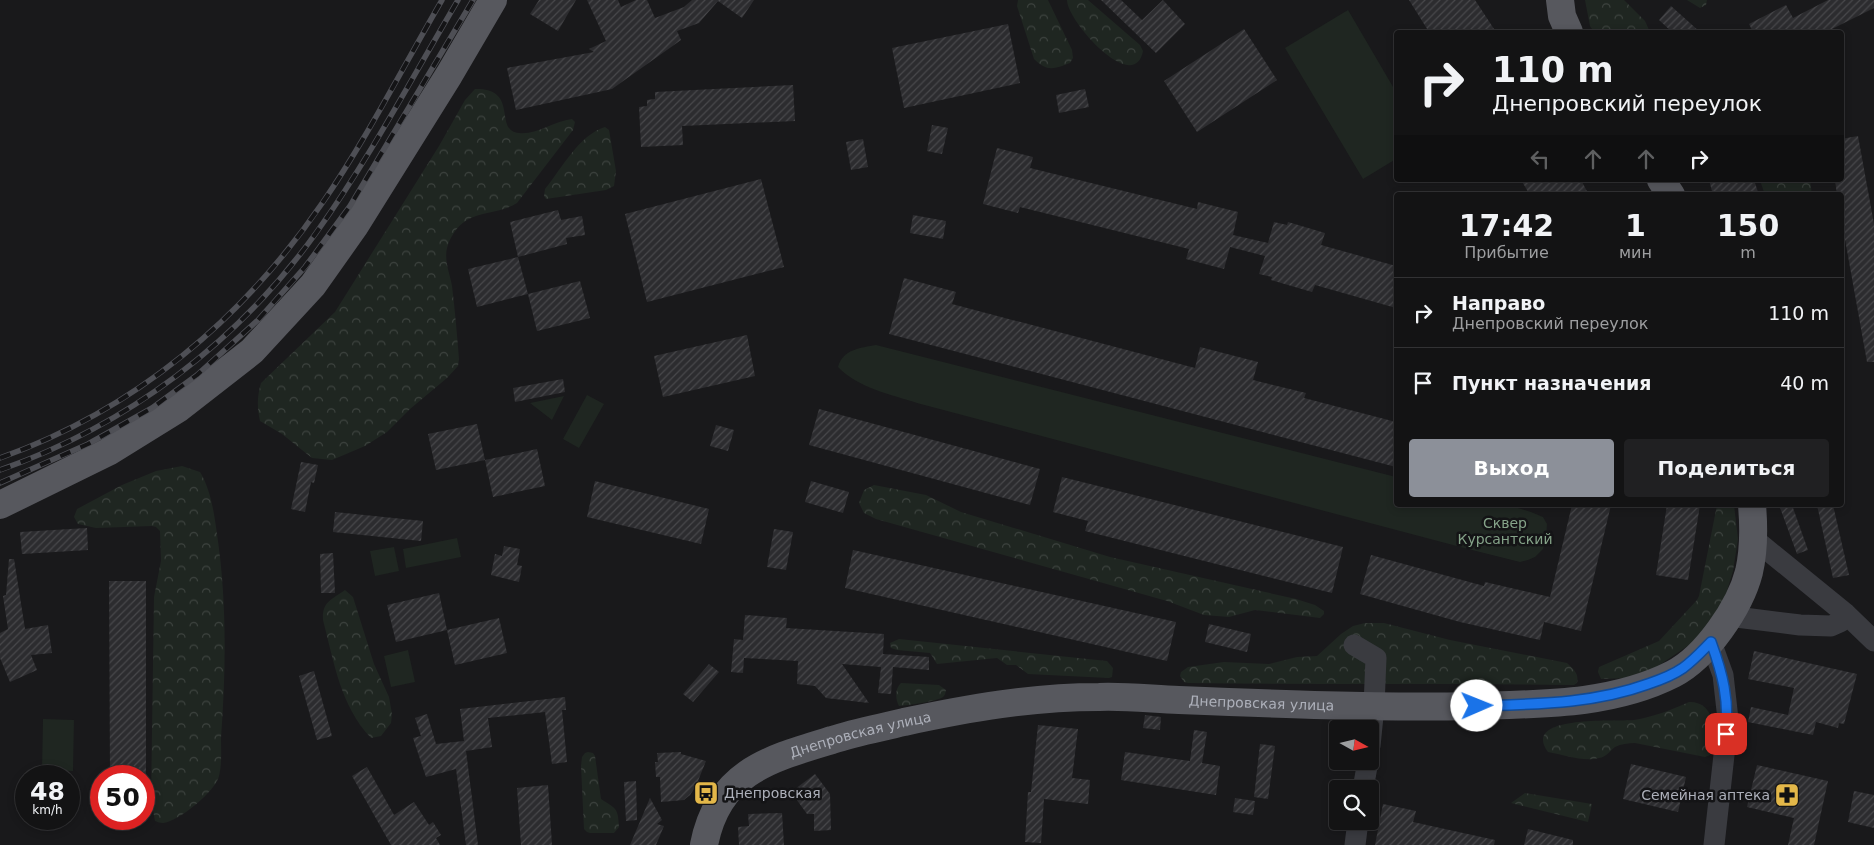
<!DOCTYPE html>
<html lang="ru">
<head>
<meta charset="utf-8">
<style>
	:root { --surface:#131314; --page:#202022; --text:#f1f3f6; --muted:#9d9ea0; --line:#323234; --accent:#8c9099 }
	body { margin:0; font-family:"DejaVu Sans",sans-serif; background:var(--page); color:var(--text); height:100vh; display:flex; flex-direction:column; font-size:19px; white-space:nowrap }
	* { box-sizing:border-box; margin:0 }
	p { font-size:16px; color:var(--muted) }
	.icon { flex:none; width:28px; height:28px; fill:none; stroke:currentColor; stroke-width:2; stroke-linecap:round; stroke-linejoin:round }
	.map { position:relative; flex:1; overflow:hidden }
	.panel { position:absolute; left:1394px; top:192px; width:450px; height:315px; display:flex; flex-direction:column; background:var(--surface); border-radius:5px; box-shadow:0 2px 8px #0003,0 0 0 1px var(--line) }
	.panel>* { flex:none }
	.banner { position:absolute; left:1394px; top:30px; width:450px; height:152px; border-radius:5px; box-shadow:0 2px 8px #0003,0 0 0 1px var(--line); background:#131314; color:var(--text); overflow:hidden }
	.needle { width:32px; rotate:98deg }
	.controls { position:absolute; left:1329px; top:720px; display:grid; gap:10px }
	.controls a { display:grid; place-items:center; width:50px; height:50px; border-radius:5px; background:var(--surface); box-shadow:0 2px 8px #0003,0 0 0 1px var(--line); font-size:25px }
	.speed { position:absolute; left:15px; top:765px; display:flex; gap:10px; font-size:25px; font-weight:700; text-align:center }
	.speed>* { display:grid; place-content:center; width:65px; height:65px; border-radius:50%; background:var(--surface); box-shadow:0 2px 8px #0003,0 0 0 1px var(--line); line-height:1 }
	.speed small { font-size:12px; font-weight:400 }
	.speed .limit { border:8px solid #d22; background:#fff; color:#111 }
	.pin { position:absolute; display:grid; place-items:center; width:42px; height:42px; color:#fff; margin:-21px; border-radius:10px; box-shadow:0 2px 8px #0006 }
	.me { position:absolute; width:55px; margin:-28px; rotate:89deg; stroke-linejoin:round; filter:drop-shadow(0 0 4px #0008) }
	.turn { display:flex; align-items:center; gap:18px; height:105px; padding:0 15px; font-size:22px }
	.turn .icon { width:65px; height:65px; stroke-width:2.5 }
	.turn b { display:block; font-size:35px; line-height:42px }
	.lanes { display:flex; align-items:center; height:48px; padding:0 15px; background:#0003; justify-content:center; gap:25px; direction:ltr }
	.lanes .off { opacity:.35 }
	.eta { display:flex; justify-content:space-evenly; align-items:center; height:85px; text-align:center }
	.eta b { font-size:30px; font-weight:700; line-height:35px }
	.action { display:flex; gap:10px; margin-top:auto; padding:10px 15px }
	.action a { flex:1; height:58px; border-radius:5px; background:var(--accent); color:#fff; font-size:20px; font-weight:700; line-height:58px; text-align:center }
	.action a+a { background:var(--page); color:var(--text) }
	ul { padding:0; list-style:none }
	li { display:flex; align-items:center; gap:15px; height:70px; padding:0 15px; border-top:1px solid var(--line) }
	li div { flex:1 }
	li b { display:block; font-size:19px }
	li em { font-style:normal }
	.map>svg:first-child { display:block }
	.green { fill:#1f2621 }
	.forest { fill:url(#forest-crowns) }
	.building { fill:url(#building-hatch) }
	.lines { fill:none; stroke-linecap:round; stroke-linejoin:round }
	.minor { stroke:#3a3b40; stroke-width:21 }
	.major { stroke:#57585e; stroke-width:28 }
	.rail-casing { stroke:#4e4f55; stroke-width:5.5 }
	.rail { stroke:#141416; stroke-width:4; stroke-dasharray:11; stroke-linecap:butt }
	.route-casing { stroke:#114b97; stroke-width:12 }
	.route { stroke:#1a73e8; stroke-width:9 }
	.labels { text-anchor:middle; stroke-width:5; stroke-linejoin:round; paint-order:stroke }
	.park-label { font-size:14px; fill:#85a389; stroke:#141416 }
	.street-label { font-size:14px; fill:#adb0ba; stroke:#141416 }
	.poi-label { font-size:14px; fill:#adb0ba; stroke:#141416; text-anchor:start }
</style>
</head>
<body>
<div class="map">
<svg width="1874" height="845" viewBox="0 0 1874 845">
	<defs>
		<pattern id="forest-crowns" width="20" height="18" patternUnits="userSpaceOnUse" patternTransform="scale(1.25)"><rect width="20" height="18" fill="#1f2621"/><path d="M2 6a3 3 0 1 1 6 0M12 15a3 3 0 1 1 6 0" fill="none" stroke="#3d433f"/></pattern>
		<pattern id="building-hatch" width="6" height="6" patternUnits="userSpaceOnUse" patternTransform="scale(1.25)"><rect width="6" height="6" fill="#2c2c2f"/><path d="M-1 1l2-2M0 6l6-6M5 7l2-2" fill="none" stroke="#48484b"/></pattern>
	</defs>
	<rect width="100%" height="100%" fill="#19191b"/>
	<path class="green" d="M1348,10L1396,92V159L1363,179L1285,48Z
		M876,345L1396,477V505H1508L1531,512L1543,517L1547,524L1546,539L1543,549L1535,557L1528,560L1520,562L1468,549L917,403C890,394 858,388 838,367C843,349 860,348 876,345Z
		M587,395L604,404L579,448L563,439Z
		M564,396L552,420L530,403Z
		M457,538L461,557L406,568L403,549Z
		M394,547L399,571L375,576L370,551Z
		M408,650L415,682L391,687L384,656Z
		M43,719L74,720L73,771L42,770Z"/>
	<path class="forest" d="M1018,0H1048L1072,50L1073,58L1070,63C1054,69 1047,72 1034,59L1017,6Z
		M1067,0H1088L1140,45L1143,51C1134,96 1067,21 1067,0Z
		M1585,0H1624L1645,21L1650,32H1594L1590,26Z
		M1687,0H1707L1706,5L1700,8Z
		M475,89C520,88 493,131 519,133C537,135 554,121 572,119L575,122L573,130L517,203C502,213 483,211 467,220C457,226 450,237 447,248C444,261 450,274 452,286C455,310 457,335 459,359L458,366L447,378L410,409L387,432L365,446L332,460L312,458L282,434L260,421C257,408 257,396 261,383L335,312L439,146L465,100Z
		M605,127L609,130L616,171L614,186L606,190L546,199L544,196L545,189C562,168 579,135 605,127Z
		M1760,180H1810L1812,195H1765Z
		M182,466L200,472C211,490 214,513 217,534C227,601 226,670 221,738C221,750 222,764 219,776C216,791 178,822 163,823C160,823 158,822 155,821L151,800L154,597L161,561L160,531L156,527L152,526L96,528L78,524L74,517L77,509L122,485L156,471Z
		M874,485L926,495L961,512L1110,557L1296,599L1315,605L1324,611V614L1320,618L1255,610L1229,617L1204,615L1167,601L876,519L864,513L859,503L864,490Z
		M1717,505H1734L1738,539L1733,571L1722,607L1712,623L1689,645L1655,668L1630,678L1601,679L1598,672L1599,667L1659,641L1697,600L1699,596Z
		M345,590L353,597L374,664L389,697L392,714L391,723L381,736L371,738C340,705 334,662 323,620C322,602 331,600 345,590Z
		M1365,623H1384L1450,640L1567,663C1574,670 1579,673 1577,683L1574,685C1445,683 1317,685 1188,683L1184,682L1180,676L1181,672L1188,667L1224,662L1269,664L1297,657L1317,656L1341,634L1353,626Z
		M899,639L1107,661L1113,668L1112,677L1109,678L1028,674L1016,665H1007L997,658L937,664L930,653L897,650L891,648L890,643Z
		M901,683L939,685L946,690C945,693 946,694 943,697C935,702 909,705 899,706C895,699 895,688 901,683Z
		M1689,702C1712,701 1716,727 1716,746L1710,755L1705,757L1635,743C1628,743 1621,744 1615,747C1610,751 1606,757 1599,758C1584,762 1564,755 1548,752C1520,714 1618,722 1634,720C1653,717 1671,710 1689,702Z
		M588,752L593,753L595,756L601,799C616,809 618,807 619,827L614,833H590L587,832L584,829L581,766L582,757L585,753Z
		M1525,793L1592,804L1588,822L1511,803Z"/>
	<path class="building" d="M539,0H576L558,31L530,14Z
		M587,0H618L621,7L636,0H647L655,18L684,7L692,0H754L742,18L718,1L699,23L677,31L681,40L612,89L516,110L507,68L594,52L589,49L606,41Z
		M1101,0H1121L1142,20L1163,0L1185,24L1156,53Z
		M1409,0H1475L1496,32H1429Z
		M1828,0H1874V8L1826,32H1753L1749,24L1786,5L1793,18Z
		M1671,6L1700,32H1672L1659,20Z
		M1008,24L1020,83L904,108L892,48Z
		M1244,29L1277,80L1197,132L1164,81Z
		M793,85L795,121L682,126L683,145L641,147L639,107L647,106V100L655,99V92Z
		M1085,89L1089,107L1059,113L1056,95Z
		M932,125L948,128L942,154L927,151Z
		M1858,136L1874,224V362H1867L1841,217V195H1837L1835,180H1841V139Z
		M863,139L868,167L851,170L846,142Z
		M997,148L1033,157L1030,168L1197,209L1198,202L1238,212L1233,235L1268,243L1274,222L1287,225L1288,222L1325,233L1321,245L1396,266V308L1315,285L1312,292L1271,280L1272,277L1259,274L1265,256L1230,247L1224,269L1186,259L1189,249L1020,207L1018,213L983,204Z
		M761,179L784,267L647,302L625,214Z
		M1521,180H1581L1589,195H1530Z
		M1709,180H1754L1759,195H1713Z
		M558,210L561,220L582,216L585,235L566,238L567,244L518,257L510,222Z
		M913,215L946,221L943,239L910,233Z
		M518,257L528,294L477,307L468,269Z
		M904,278L956,292L952,304L1195,368L1200,347L1258,362L1253,380L1306,393L1304,398L1396,422V467L889,334Z
		M580,281L590,318L537,331L528,294Z
		M747,335L755,376L663,397L654,356Z
		M563,379L565,392L515,402L513,388Z
		M819,409L1040,469L1030,505L809,445Z
		M477,424L485,460L436,470L428,434Z
		M716,425L734,430L728,451L710,446Z
		M537,449L545,486L493,497L485,460Z
		M301,462L318,465L314,483L311,482L305,512L291,509Z
		M1062,477L1343,547L1332,593L1085,531L1088,521L1053,512Z
		M595,481L709,509L701,544L587,517Z
		M811,481L849,492L843,513L805,502Z
		M1572,505H1611L1581,631L1544,622L1540,640L1460,622L1360,594L1371,555L1484,586L1485,582L1550,597Z
		M1667,505H1700L1688,580L1656,575Z
		M1779,505H1792L1808,550L1797,554Z
		M1817,505H1833L1849,575L1833,578Z
		M335,512L423,521L421,541L333,532Z
		M87,528L88,550L22,554L20,532Z
		M774,529L793,532L786,570L767,567Z
		M504,546L520,549L517,565L522,566L519,582L491,575L495,554L502,556Z
		M853,550L1176,622L1167,661L845,588Z
		M333,553L335,593H321L320,554Z
		M9,559H14L25,629L48,625L52,653L31,655L37,670L10,682L0,658V633L8,629L3,596L6,595Z
		M109,581H146V776H110Z
		M439,593L447,630L396,642L387,605Z
		M745,615L787,618L786,628L884,634L883,654L929,657V670L893,667L891,694L878,693L881,667L842,664L869,703L826,698L815,686L797,684L798,661L744,658L743,673L731,672L734,639L743,640Z
		M499,618L507,653L455,665L447,630Z
		M1209,624L1251,634L1247,652L1205,642Z
		M1754,651L1857,674L1844,724L1839,723L1838,728L1816,722L1813,735L1748,722L1751,707L1788,715L1794,688L1748,679Z
		M709,664L719,672L693,702L683,694Z
		M314,671L332,736L317,740L299,676Z
		M565,697L566,710H562L567,762L552,764L545,712L488,718L492,747L466,751L478,845H466L456,769L426,777L413,738L421,736L415,718L427,714L436,744L464,741L460,709Z
		M1145,715L1161,717L1160,730L1143,728Z
		M1038,725L1078,729L1072,778L1090,780L1088,804L1044,799L1041,843L1025,842L1028,792H1031Z
		M1194,730L1207,732L1202,763L1220,766L1216,795L1121,780L1125,752L1190,761Z
		M1260,744L1275,746L1268,799L1254,797Z
		M681,752V754L706,761L696,786L690,795L684,800L661,802L660,777H656L655,762H658L657,753Z
		M1631,764L1686,777L1678,812L1623,799Z
		M1757,765L1828,781L1814,845H1788L1794,818L1747,807Z
		M367,767L394,815L414,802L429,825L433,822L441,835L436,838L440,845H391L352,776Z
		M815,774L830,794L831,830L814,831V814H807L791,792Z
		M636,781L637,820L626,821L624,782Z
		M548,785L552,845H521L517,788Z
		M1854,791L1874,795V828L1848,822Z
		M650,798L662,820L657,824L664,826L656,845H630Z
		M1235,798L1255,801L1253,815L1233,812Z
		M1383,804L1416,811L1413,822L1495,840L1494,845H1375Z
		M782,813L784,845H739L738,827L749,826L748,814Z
		M1528,829L1573,840V845H1524Z"/>
	<g class="lines">
		<path class="minor" d="M1754,539L1846,614L1874,641
			M1728,616L1800,625L1831,626L1840,622L1846,614
			M1711,642L1723,675L1728,719L1714,845
			M1354,645L1376,658L1374,706L1370,746
			M1363,789L1368,761
			M1355,845L1358,821"/>
		<g class="major">
			<path d="M1560,0L1562,16L1569,32"/>
			<path d="M1661,180L1671,195"/>
			<path d="M0,505L108,452L179,408L252,351L313,285L354,227L449,75L493,0"/>
			<path id="s1" d="M704,845C718,772 769,759 832,740C856,732 880,728 904,722C969,708 1032,697 1099,697C1126,696 1152,699 1179,700C1277,704 1376,708 1474,706C1541,704 1612,705 1673,674C1706,657 1740,607 1749,572C1754,550 1754,528 1752,505"/>
		</g>
		<defs>
			<path id="rail" d="M0,458C135,410 243,319 323,202C367,138 403,67 442,0
				M0,470C128,425 237,343 316,233C369,159 412,78 458,0
				M0,483L88,444L152,408L197,375L258,320L305,267L350,206L473,0"/>
		</defs>
		<use href="#rail" class="rail-casing"/>
		<use href="#rail" class="rail"/>
	</g>
	<g class="lines">
		<defs>
			<path id="route" d="M1477,706C1535,704 1593,704 1648,684C1660,680 1673,675 1683,668C1694,660 1702,651 1711,642C1723,675 1729,699 1726,734"/>
		</defs>
		<use href="#route" class="route-casing"/>
		<use href="#route" class="route"/>
	</g>
	<defs>
		<symbol id="bus-square" viewBox="-11 -11 22 22"><rect x="-9" y="-9" width="18" height="18" rx="4" fill="#e3b749" stroke="#141416"/><path d="M-5-6H5V4H4V6H2V4H-2V6H-4V4H-5ZM-3.5-4V0h7V-4ZM-3.5 1.2v1.5H-2V1.2ZM2 1.2v1.5H3.5V1.2Z" fill="#111"/></symbol>
		<symbol id="pharmacy-square" viewBox="-11 -11 22 22"><rect x="-9" y="-9" width="18" height="18" rx="4" fill="#e3b749" stroke="#141416"/><path d="M-2-6h4v4h4v4h-4v4h-4v-4h-4v-4h4Z" fill="#111"/></symbol>
	</defs>
	<g fill-rule="evenodd">
		<use href="#bus-square" x="692" y="779" width="28" height="28"/>
		<use href="#pharmacy-square" x="1773" y="781" width="28" height="28"/>
	</g>
	<g class="labels">
		<g class="park-label">
			<text x="1505" y="528">Сквер<tspan x="1505" dy="16">Курсантский</tspan></text>
		</g>
		<g class="street-label">
			<text dy="5" stroke="none"><textPath href="#s1" startOffset="611">Днепровская улица</textPath></text>
			<text dy="5" stroke="none"><textPath href="#s1" startOffset="206">Днепровская улица</textPath></text>
		</g>
		<g class="poi-label">
			<text x="724" y="798">Днепровская</text>
			<text x="1770" y="800" text-anchor="end">Семейная аптека</text>
		</g>
	</g>
</svg>
<div class="controls">
<a><svg class="needle" viewBox="-14 -14 28 28"><path d="M0-13l5 13h-10z" fill="#e53935"/><path d="M0 13l5-13h-10z" fill="#9d9ea0"/></svg></a>
<a><svg class="icon" aria-label="search" viewBox="0 0 24 24"><circle cx="10" cy="10" r="6"/><path d="M15 15l6 6"/></svg></a>
</div>
<div class="speed"><div>48<small>km/h</small></div><div class="limit">50</div></div>
<div class="pin" style="left:1726px;top:734px;background:#d93025"><svg class="icon" aria-label="arrive" viewBox="0 0 24 24"><path d="M6 21V4h12l-3 4 3 4H6"/></svg></div>
<svg class="me" style="left:1477px;top:706px" viewBox="-20 -20 40 40"><circle r="19" fill="#fff"/><path d="M0-13L10 11 0 6-10 11z" fill="#1a73e8"/></svg>
<div class="banner">
<div class="turn"><svg class="icon" aria-label="right" viewBox="0 0 24 24"><path d="M7 20v-9h11M14 6l5 5-5 5"/></svg><div><b>110 m</b>Днепровский переулок</div></div>
<div class="lanes"><svg class="icon off" aria-label="left" viewBox="0 0 24 24"><path d="M17 20v-9H6M10 6l-5 5 5 5"/></svg><svg class="icon off" aria-label="ahead" viewBox="0 0 24 24"><path d="M12 20V5M6 11l6-6 6 6"/></svg><svg class="icon off" aria-label="ahead" viewBox="0 0 24 24"><path d="M12 20V5M6 11l6-6 6 6"/></svg><svg class="icon" aria-label="right" viewBox="0 0 24 24"><path d="M7 20v-9h11M14 6l5 5-5 5"/></svg></div>
</div>
<section class="panel">
<div class="eta">
<div><b>17:42</b><p>Прибытие</p></div>
<div><b>1</b><p>мин</p></div>
<div><b>150</b><p>m</p></div>
</div>
<ul>
<li><svg class="icon" aria-label="right" viewBox="0 0 24 24"><path d="M7 20v-9h11M14 6l5 5-5 5"/></svg><div><b>Направо</b><p>Днепровский переулок</p></div><em>110 m</em></li>
<li><svg class="icon" aria-label="arrive" viewBox="0 0 24 24"><path d="M6 21V4h12l-3 4 3 4H6"/></svg><div><b>Пункт назначения</b></div><em>40 m</em></li>
</ul>
<div class="action"><a>Выход</a><a>Поделиться</a></div>
</section>
</div>
</body>
</html>
